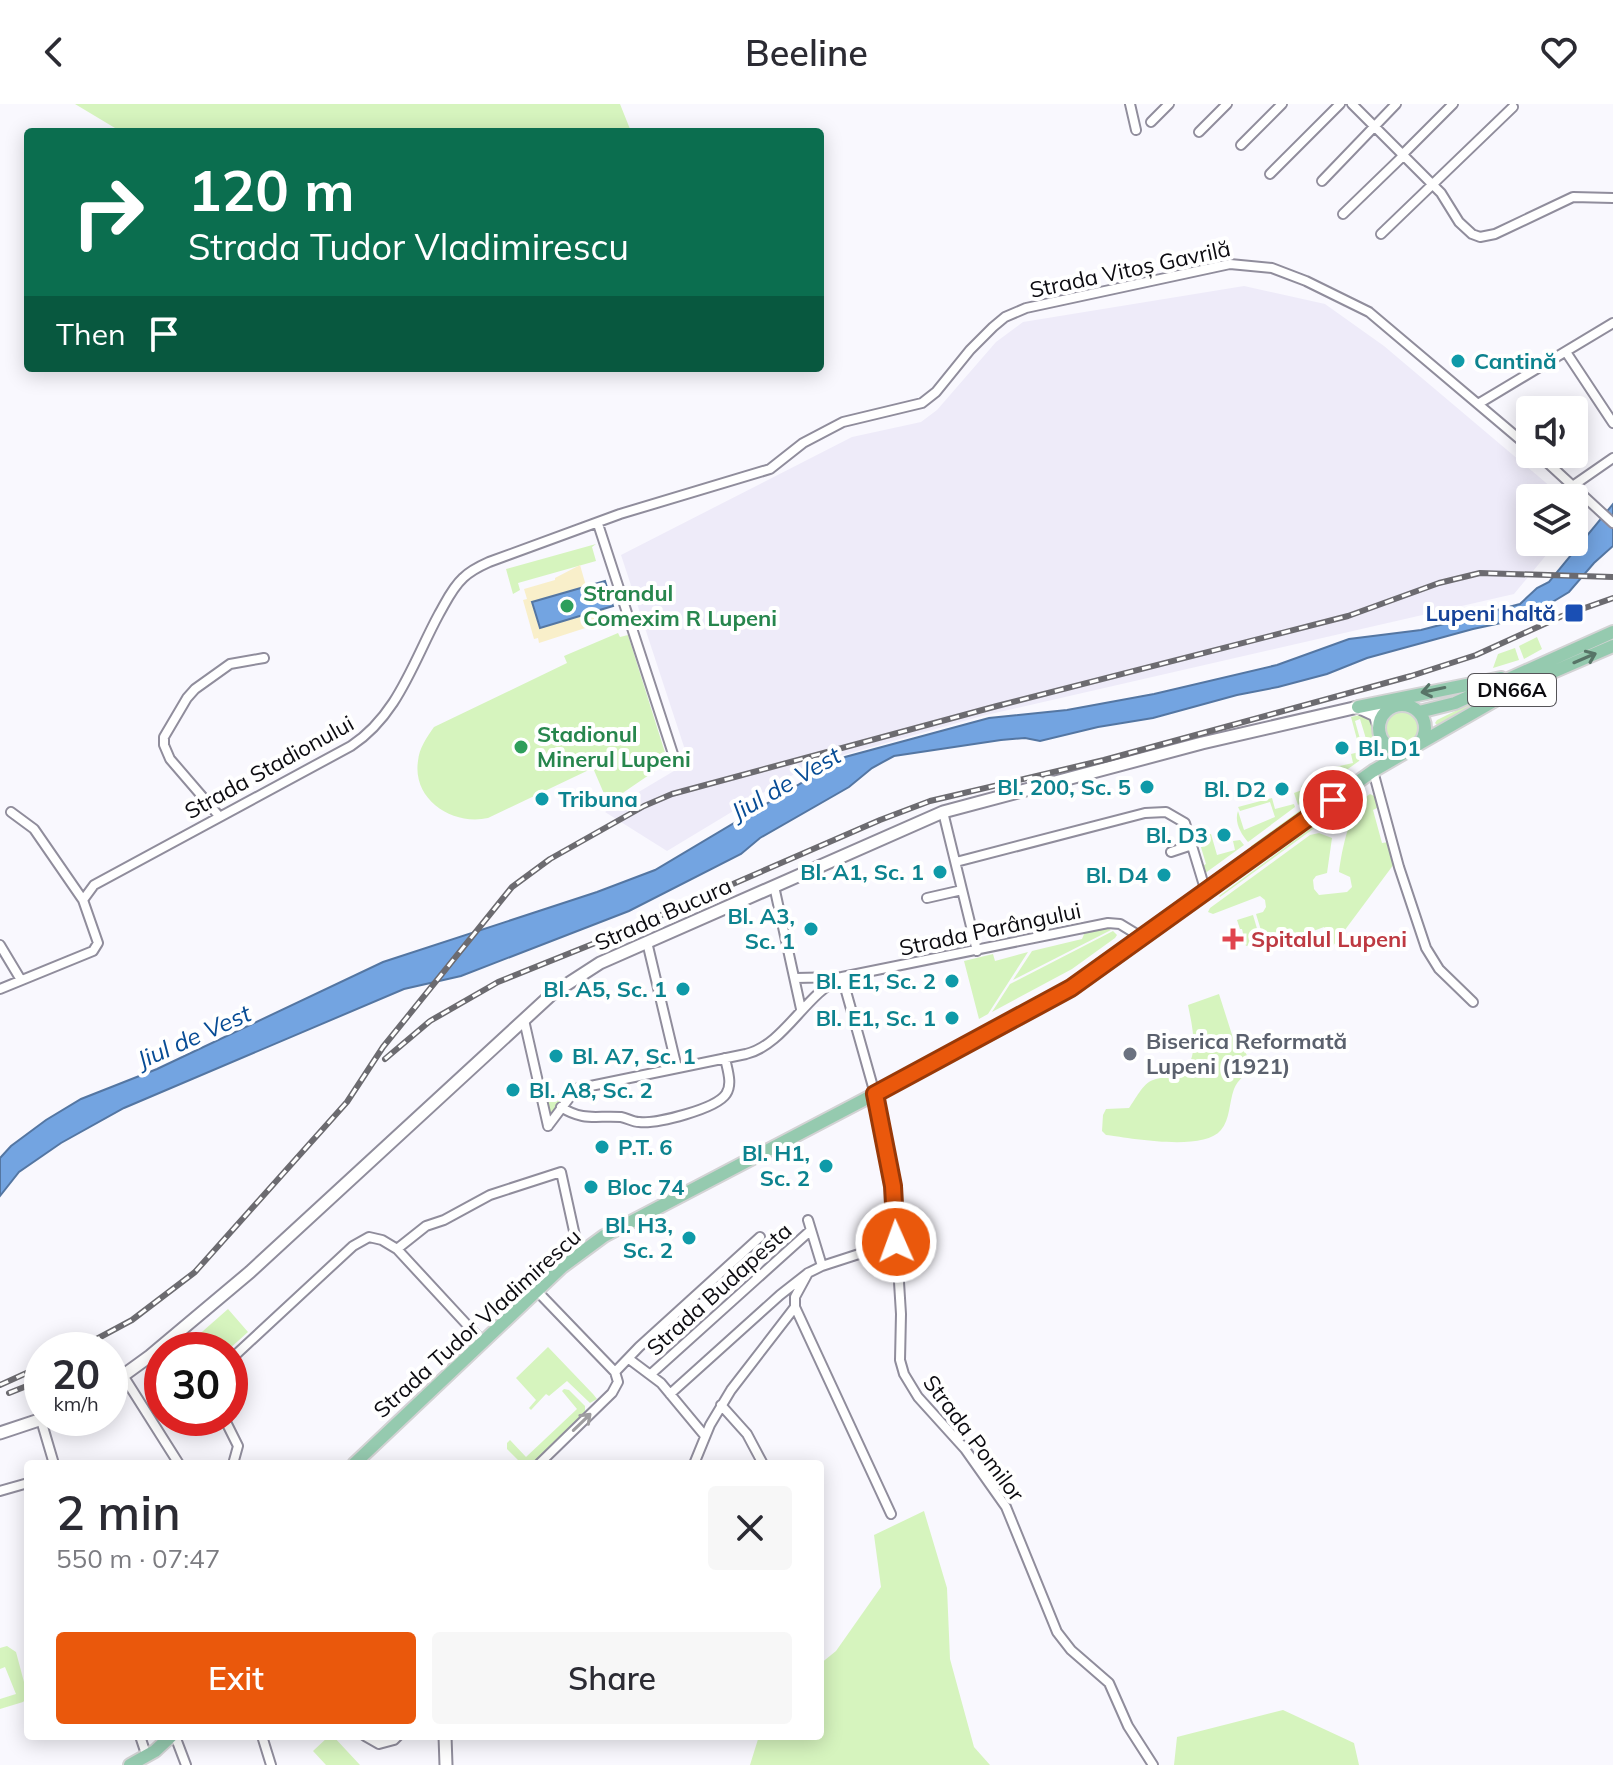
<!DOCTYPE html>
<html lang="en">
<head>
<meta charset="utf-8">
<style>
	:root { --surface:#fff; --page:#f7f7f7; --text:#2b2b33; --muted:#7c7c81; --accent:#ea580c }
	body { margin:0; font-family:Mulish,sans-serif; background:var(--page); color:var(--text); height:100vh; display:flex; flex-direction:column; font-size:30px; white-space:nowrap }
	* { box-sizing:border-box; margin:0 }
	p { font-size:26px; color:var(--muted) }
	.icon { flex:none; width:44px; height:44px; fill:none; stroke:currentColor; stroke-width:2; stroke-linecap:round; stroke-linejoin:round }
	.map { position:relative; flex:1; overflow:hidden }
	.panel { position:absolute; left:24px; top:1356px; width:800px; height:280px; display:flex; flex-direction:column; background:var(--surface); border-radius:8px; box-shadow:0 4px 20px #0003 }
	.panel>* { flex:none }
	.banner { position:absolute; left:24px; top:24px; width:800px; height:244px; border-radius:8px; box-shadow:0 4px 20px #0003; background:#0b6e4f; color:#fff; overflow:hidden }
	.controls { position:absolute; left:1516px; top:292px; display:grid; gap:16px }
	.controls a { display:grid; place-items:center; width:72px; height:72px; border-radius:8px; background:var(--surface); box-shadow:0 4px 20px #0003; font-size:40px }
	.speed { position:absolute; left:24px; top:1228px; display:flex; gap:16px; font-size:40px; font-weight:700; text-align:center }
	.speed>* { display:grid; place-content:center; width:104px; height:104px; border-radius:50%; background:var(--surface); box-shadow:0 4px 20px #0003; line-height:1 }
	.speed small { font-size:20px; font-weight:400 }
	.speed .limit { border:12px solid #d22; background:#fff; color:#111 }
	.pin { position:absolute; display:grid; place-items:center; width:68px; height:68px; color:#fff; margin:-34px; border:4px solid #fff; border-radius:50%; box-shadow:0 2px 8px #0007 }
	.me { position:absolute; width:88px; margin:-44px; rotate:358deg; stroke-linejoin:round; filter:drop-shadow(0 0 6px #0008) }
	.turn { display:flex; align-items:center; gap:28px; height:168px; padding:0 32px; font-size:36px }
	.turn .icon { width:104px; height:104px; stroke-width:2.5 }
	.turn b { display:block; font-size:56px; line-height:68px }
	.then { display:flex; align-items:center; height:76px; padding:0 32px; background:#0003; gap:16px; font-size:30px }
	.round { display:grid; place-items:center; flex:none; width:84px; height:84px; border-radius:8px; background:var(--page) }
	.overview { display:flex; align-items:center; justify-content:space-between; height:136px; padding:0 32px }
	h1 { font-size:48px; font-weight:600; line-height:60px }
	.action { display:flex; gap:16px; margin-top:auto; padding:16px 32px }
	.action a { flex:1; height:92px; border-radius:8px; background:var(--accent); color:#fff; font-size:32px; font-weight:600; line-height:92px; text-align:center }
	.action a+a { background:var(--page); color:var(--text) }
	header { display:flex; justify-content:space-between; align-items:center; height:104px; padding:0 32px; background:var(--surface); font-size:36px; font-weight:600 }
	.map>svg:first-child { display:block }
	.built { fill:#eeebf9 }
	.green { fill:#d6f4be }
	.sand { fill:#f9efca }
	.water { fill:#73a4e1; stroke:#5476a2; stroke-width:2 }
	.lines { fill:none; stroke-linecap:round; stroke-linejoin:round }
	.street-casing { stroke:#908d9c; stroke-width:12 }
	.secondary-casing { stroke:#908d9c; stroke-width:15 }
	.primary-casing { stroke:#d3d3d4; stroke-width:16 }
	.street { stroke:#fff; stroke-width:8 }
	.secondary { stroke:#fff; stroke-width:11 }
	.primary { stroke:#95caaf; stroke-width:12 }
	.rail-casing { stroke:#6c6b70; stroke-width:6 }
	.rail { stroke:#fff; stroke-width:3; stroke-dasharray:9; stroke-linecap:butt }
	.oneway { stroke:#577467 }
	.oneway2 { stroke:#9e9d9f }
	.route-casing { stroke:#983908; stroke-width:20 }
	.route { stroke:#ea580c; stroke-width:14 }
	.culture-dot { fill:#0f9aa8; stroke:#fff; stroke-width:3 }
	.leisure-dot { fill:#2e9e5b; stroke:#fff; stroke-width:3 }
	.transit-dot { fill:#1a4fb4; stroke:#fff; stroke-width:3 }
	.health-dot { fill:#e0444e; stroke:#fff; stroke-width:3 }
	.worship-dot { fill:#6b7280; stroke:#fff; stroke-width:3 }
	.labels { text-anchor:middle; stroke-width:8; stroke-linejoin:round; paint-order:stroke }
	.shield { fill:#fff; stroke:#555458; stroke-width:2 }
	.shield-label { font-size:20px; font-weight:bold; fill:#0c0b10 }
	.street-label { font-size:22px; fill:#0c0b10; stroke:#fff }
	.culture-label { font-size:22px; font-weight:bold; fill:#0d838f; stroke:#fff; text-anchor:end }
	.leisure-label { font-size:22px; font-weight:bold; fill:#27864d; stroke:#fff; text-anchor:start }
	.transit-label { font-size:22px; font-weight:bold; fill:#164399; stroke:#fff; text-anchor:end }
	.health-label { font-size:22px; font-weight:bold; fill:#be3a42; stroke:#fff; text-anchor:start }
	.worship-label { font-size:22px; font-weight:bold; fill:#5b616d; stroke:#fff; text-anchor:start }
	.water-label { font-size:24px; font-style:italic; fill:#074c95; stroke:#fff }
</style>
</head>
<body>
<header><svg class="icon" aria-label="back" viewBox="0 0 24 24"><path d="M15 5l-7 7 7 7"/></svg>Beeline<svg class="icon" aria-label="heart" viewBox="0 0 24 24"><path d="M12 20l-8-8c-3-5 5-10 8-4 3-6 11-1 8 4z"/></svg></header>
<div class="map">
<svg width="1613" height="1661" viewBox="0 0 1613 1661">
	<rect width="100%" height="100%" fill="#f9f8fe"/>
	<path class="built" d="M1244,182L1325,200L1384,242L1564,394H1530V438H1557L1514,490L982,612L811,660L667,747L605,708L689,658L621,451L852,333L921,318L937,306L996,238L1023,218Z"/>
	<path class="green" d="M75,0H620L630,25V28H143L115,24Z
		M596,440L592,443L596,457L518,479L520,486L513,490L506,465Z
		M618,529L620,533L628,531L668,658L608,699L593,664L488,714C453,722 412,696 418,657C419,644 427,633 434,623L567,559L564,552Z
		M1537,533L1542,545L1524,555L1519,542Z
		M1515,544L1519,556L1493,564L1498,550Z
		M1552,559L1439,623L1435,619L1437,616Z
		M1382 623a20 20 0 1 1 40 0a20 20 0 1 1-40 0Z
		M1364,610C1376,618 1379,630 1375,643L1367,638L1360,615L1355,617L1362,642L1359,643L1351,613Z
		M1363,647L1359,657L1298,701L1294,689L1302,686L1301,682L1332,668L1335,663L1353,659L1351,650Z
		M1350,670L1351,672L1252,744L1251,742Z
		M1360,688L1361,690L1220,793L1219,792Z
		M1370,690L1376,693L1379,703L1373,706L1382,739L1389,738L1394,760L1333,842L1324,823L1292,835L1291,831L1284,833L1283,830L1264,836L1256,810L1263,808L1266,803L1265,796L1260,792L1213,810L1208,808L1210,804L1310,731L1319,729L1332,734L1327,769L1316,772L1313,776L1314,785L1319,791L1347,788L1352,783L1350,773L1339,768C1342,745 1350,702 1370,690Z
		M1272,694L1275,705L1294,700L1295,703L1248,738C1241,730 1234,718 1238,707L1244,726L1275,713L1270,698L1240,707L1238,703Z
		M1211,730L1217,751L1235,746L1233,737L1240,736L1244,741L1204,770L1202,762L1206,760L1200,740L1196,741L1195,735Z
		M1253,811L1261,838L1246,842L1242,825H1240L1237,816Z
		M1105,823L1111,826L1013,876L1032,847L1082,835L1085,828Z
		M1113,827L1117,831L1115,834L1072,865L992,908L1010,880Z
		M1028,848L988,910L979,915L964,857L993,850L995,857Z
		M1219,890L1234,937L1241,940L1252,961C1247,970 1238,975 1234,985C1229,999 1230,1015 1221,1026C1203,1048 1131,1034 1106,1031L1102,1027L1103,1011L1106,1005L1129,1004C1135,996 1143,979 1153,976C1161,973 1170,974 1178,970C1202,959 1192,922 1188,901Z
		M563,989L565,994L549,1012L545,992Z
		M228,1205L248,1228L228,1246H189L186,1242Z
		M548,1243L593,1290L597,1295L590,1299L567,1277L549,1292L546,1290L531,1306L529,1304L536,1296L516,1274Z
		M564,1285L569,1286L585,1302V1309L533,1360H522L507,1345V1339L510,1336L526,1353L577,1305L562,1287Z
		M924,1407L947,1484L950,1555L974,1643L990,1661H750L759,1632H820V1560L836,1547L881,1483L874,1431Z
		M7,1542L16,1548L28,1593L23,1598L0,1605V1595L16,1590L5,1563L0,1565V1544Z
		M1283,1606L1354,1639L1359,1661H1174L1177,1633Z
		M329,1632H333L360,1661H326L313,1647Z"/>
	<path class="sand" d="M580,461L586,482L532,498L539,524L604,506L607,517L539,539L538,534L534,535L523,496L527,495L524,485L555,476V474Z"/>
	<path class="water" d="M1613,400V442L1594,459L1569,488L1534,509L1515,516L1473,525L1367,554L1327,570L1278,583L1237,591L1153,614L1098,623L1040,637L1025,634L1001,636L894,652L872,664L849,683L760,734L741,750L629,807L461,872L404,885L124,1004L61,1039L19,1068L0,1092V1054L11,1042L46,1016L81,995L157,965L383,858L597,788L655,766L845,653L989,614L1067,606L1154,590L1277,561L1349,535L1421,526L1520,500L1537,484L1549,478Z
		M605,477L613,502L540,524L532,498Z"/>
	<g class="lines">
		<defs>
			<path id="street" d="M1130,0L1136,26
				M1352,0L1441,89L1459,118L1472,130L1480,133L1495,130L1573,93L1613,94
				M1151,18L1169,0
				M1199,28L1227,0
				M1241,41L1282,0
				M1403,50L1453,0
				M1270,70L1340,0
				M1322,77L1396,0
				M1343,110L1404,51
				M1381,130L1513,3
				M1566,248L1613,319
				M1478,300L1613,219
				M1538,350L1613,419
				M1574,381L1613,354
				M598,420L675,656
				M1373,667L1399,763L1426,844L1439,865L1473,898
				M11,708L34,725L83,796
				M943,708L977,847
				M219,712L170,655L164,641V633L187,594L195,585L230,560L264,554
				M1171,748L1192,741
				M956,758L1145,709L1166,708L1185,719L1206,788
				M774,782L801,905
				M927,794L962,786
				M647,838L677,964
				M0,841L21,876
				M796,874L842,873L875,990L893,1082L901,1210L900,1256L904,1270L918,1293L965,1345L1006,1403L1057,1528L1071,1546L1109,1579L1128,1622L1153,1661
				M0,885L93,847L98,839L83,796L94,781L351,642C398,611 413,558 439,510C446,498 452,484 463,474C470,467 480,462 489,458L620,410L770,365L803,339L843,318L922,299L936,288L970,246L993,223L1005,213L1026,204L1230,160L1272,164L1306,177L1369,208L1530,344
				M524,916L548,1022
				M561,1003C584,1018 597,1011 621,1013C627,1014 633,1018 639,1018C657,1020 716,1005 726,990C733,980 727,965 725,954
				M548,1022L576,985L746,950C784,941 805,890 842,873L1108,819L1120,820L1143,834
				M397,1145L426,1122L444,1116L490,1091L561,1068L579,1150
				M822,1162L896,1138
				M808,1169L795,1193V1203L891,1410
				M537,1187L615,1268L618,1278L612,1289L539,1360
				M629,1255L661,1279L705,1332
				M230,1256L353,1142L369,1133L382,1136L397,1145L483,1238
				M230,1261L235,1267L230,1274
				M615,1268L639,1243L760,1133
				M651,1270L811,1126
				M124,1273L179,1360
				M670,1290L780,1191L808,1169L822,1162L808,1116
				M721,1301L747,1330L763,1360
				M224,1314L238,1342L233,1360
				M41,1316L54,1360
				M694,1360L710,1321L731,1286L795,1203
				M0,1387L28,1379
				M140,1632L147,1653
				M175,1632L186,1661
				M262,1632L271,1661
				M365,1632L379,1640L394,1636L398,1632"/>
			<path id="secondary" d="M1362,605L1375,611L1379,622
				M110,1281L150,1252L250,1168L552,890L600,859L943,708L1202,639L1358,603H1392
				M0,1329L45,1314
				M445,1632L446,1661"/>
			<path id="primary" d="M1379 624a23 23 0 1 1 46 0a23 23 0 1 1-46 0Z
				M1358,603L1501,574
				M1419,608L1455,599L1613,528
				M1417,641L1518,583L1613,542
				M354,1360L562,1163L604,1132L1018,915L1071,884L1373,667L1411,645
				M130,1661L155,1647L171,1632"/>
		</defs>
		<use href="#street" class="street-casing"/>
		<use href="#secondary" class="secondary-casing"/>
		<use href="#primary" class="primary-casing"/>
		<use href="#street" class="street"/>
		<use href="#secondary" class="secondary"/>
		<use href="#primary" class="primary"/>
		<defs>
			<path id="rail" d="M385,955L430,917L498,878L620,829L880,716L930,697L1104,656L1411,572L1476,551L1562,512L1613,494
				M76,1246L132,1216L195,1168L347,998L383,943L512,783L550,755L644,702L672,690L997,602L1348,512L1439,479L1480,469L1613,473
				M0,1281L42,1262
				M9,1289L42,1276"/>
		</defs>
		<use href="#rail" class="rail-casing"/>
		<use href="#rail" class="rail"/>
	</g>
	<defs><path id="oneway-shaft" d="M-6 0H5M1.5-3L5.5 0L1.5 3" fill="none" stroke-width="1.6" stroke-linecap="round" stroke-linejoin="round" transform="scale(2)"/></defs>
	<g class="oneway">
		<use href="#oneway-shaft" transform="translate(1585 554) rotate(-23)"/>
		<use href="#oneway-shaft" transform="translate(1433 586) rotate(168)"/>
	</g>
	<use class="oneway2" href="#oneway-shaft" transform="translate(582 1318) rotate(-44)"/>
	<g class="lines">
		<defs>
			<path id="route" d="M896,1138L893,1082L875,990L1071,884L1333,696"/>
		</defs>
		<use href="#route" class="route-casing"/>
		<use href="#route" class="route"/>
	</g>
	<g class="culture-dot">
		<circle cx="1458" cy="257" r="8"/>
		<circle cx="1342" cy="644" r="8"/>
		<circle cx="1147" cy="683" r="8"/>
		<circle cx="1282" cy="685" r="8"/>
		<circle cx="542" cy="695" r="8"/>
		<circle cx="1224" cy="731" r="8"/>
		<circle cx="940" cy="768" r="8"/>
		<circle cx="1164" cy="771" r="8"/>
		<circle cx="811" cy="825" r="8"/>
		<circle cx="952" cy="877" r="8"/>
		<circle cx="683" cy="885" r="8"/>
		<circle cx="952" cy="914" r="8"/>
		<circle cx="556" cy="952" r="8"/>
		<circle cx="513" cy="986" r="8"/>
		<circle cx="602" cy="1043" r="8"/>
		<circle cx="826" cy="1062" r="8"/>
		<circle cx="591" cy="1083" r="8"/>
		<circle cx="689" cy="1134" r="8"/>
	</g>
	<g class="leisure-dot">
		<circle cx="567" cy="502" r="8"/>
		<circle cx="521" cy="643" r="8"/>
	</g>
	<rect class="transit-dot" x="1564" y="499" width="20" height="20" rx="4"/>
	<path class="health-dot" d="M1229 823h8v8h8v8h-8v8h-8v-8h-8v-8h8z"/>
	<circle class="worship-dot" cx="1130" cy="950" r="8"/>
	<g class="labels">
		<rect class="shield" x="1468" y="570" width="88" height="32" rx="6"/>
		<g class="shield-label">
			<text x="1512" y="593">DN66A</text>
		</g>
		<g class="street-label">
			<text transform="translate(1130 165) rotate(-12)" y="8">Strada Vitoș Gavrilă</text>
			<text transform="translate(269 663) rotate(-29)" y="8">Strada Stadionului</text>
			<text transform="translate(663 810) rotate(-24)" y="8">Strada Bucura</text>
			<text transform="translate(990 825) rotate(-12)" y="8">Strada Parângului</text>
			<text transform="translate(719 1185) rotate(-42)" y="8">Strada Budapesta</text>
			<text transform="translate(477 1219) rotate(-42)" y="8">Strada Tudor Vladimirescu</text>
			<text transform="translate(974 1334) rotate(53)" y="8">Strada Pomilor</text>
		</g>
		<g class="culture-label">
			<text x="1474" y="265" text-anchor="start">Cantină</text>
			<text x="1358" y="652" text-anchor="start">Bl. D1</text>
			<text x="1131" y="691">Bl. 200, Sc. 5</text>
			<text x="1266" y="693">Bl. D2</text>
			<text x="558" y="703" text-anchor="start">Tribuna</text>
			<text x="1208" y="739">Bl. D3</text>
			<text x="924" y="776">Bl. A1, Sc. 1</text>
			<text x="1148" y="779">Bl. D4</text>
			<text x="795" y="820">Bl. A3,<tspan x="795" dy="25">Sc. 1</tspan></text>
			<text x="936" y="885">Bl. E1, Sc. 2</text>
			<text x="667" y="893">Bl. A5, Sc. 1</text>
			<text x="936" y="922">Bl. E1, Sc. 1</text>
			<text x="572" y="960" text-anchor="start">Bl. A7, Sc. 1</text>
			<text x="529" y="994" text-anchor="start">Bl. A8, Sc. 2</text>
			<text x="618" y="1051" text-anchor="start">P.T. 6</text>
			<text x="810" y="1057">Bl. H1,<tspan x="810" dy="25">Sc. 2</tspan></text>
			<text x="607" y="1091" text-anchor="start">Bloc 74</text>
			<text x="673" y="1129">Bl. H3,<tspan x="673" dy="25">Sc. 2</tspan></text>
		</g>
		<g class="leisure-label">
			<text x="583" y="497">Strandul<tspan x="583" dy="25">Comexim R Lupeni</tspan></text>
			<text x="537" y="638">Stadionul<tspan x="537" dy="25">Minerul Lupeni</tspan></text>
		</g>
		<g class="transit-label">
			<text x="1556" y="517">Lupeni haltă</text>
		</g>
		<g class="health-label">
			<text x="1251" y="843">Spitalul Lupeni</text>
		</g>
		<g class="worship-label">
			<text x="1146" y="945">Biserica Reformată<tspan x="1146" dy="25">Lupeni (1921)</tspan></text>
		</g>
		<g class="water-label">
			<text transform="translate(786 680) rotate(-30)" y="8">Jiul de Vest</text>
			<text transform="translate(194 933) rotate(-24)" y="8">Jiul de Vest</text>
		</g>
	</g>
</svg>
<div class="controls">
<a><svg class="icon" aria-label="sound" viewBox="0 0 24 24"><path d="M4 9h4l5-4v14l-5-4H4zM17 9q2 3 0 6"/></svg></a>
<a><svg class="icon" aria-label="layers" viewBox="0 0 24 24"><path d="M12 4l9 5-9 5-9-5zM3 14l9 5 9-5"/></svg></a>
</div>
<div class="speed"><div>20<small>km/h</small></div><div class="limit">30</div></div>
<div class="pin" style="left:1333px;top:696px;background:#d93025"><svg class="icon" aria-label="arrive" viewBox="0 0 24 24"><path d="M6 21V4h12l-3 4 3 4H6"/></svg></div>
<svg class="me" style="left:896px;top:1138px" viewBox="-20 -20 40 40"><circle r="17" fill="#ea580c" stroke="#fff" stroke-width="3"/><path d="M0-11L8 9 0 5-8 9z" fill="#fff"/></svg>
<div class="banner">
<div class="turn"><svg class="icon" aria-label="right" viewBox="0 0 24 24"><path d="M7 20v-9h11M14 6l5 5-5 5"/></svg><div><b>120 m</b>Strada Tudor Vladimirescu</div></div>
<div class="then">Then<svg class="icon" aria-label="arrive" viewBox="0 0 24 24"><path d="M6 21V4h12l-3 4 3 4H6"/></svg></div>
</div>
<section class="panel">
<div class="overview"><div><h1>2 min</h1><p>550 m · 07:47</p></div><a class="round"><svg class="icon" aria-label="close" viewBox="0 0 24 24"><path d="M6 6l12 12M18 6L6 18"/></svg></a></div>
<div class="action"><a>Exit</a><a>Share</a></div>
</section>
</div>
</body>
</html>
